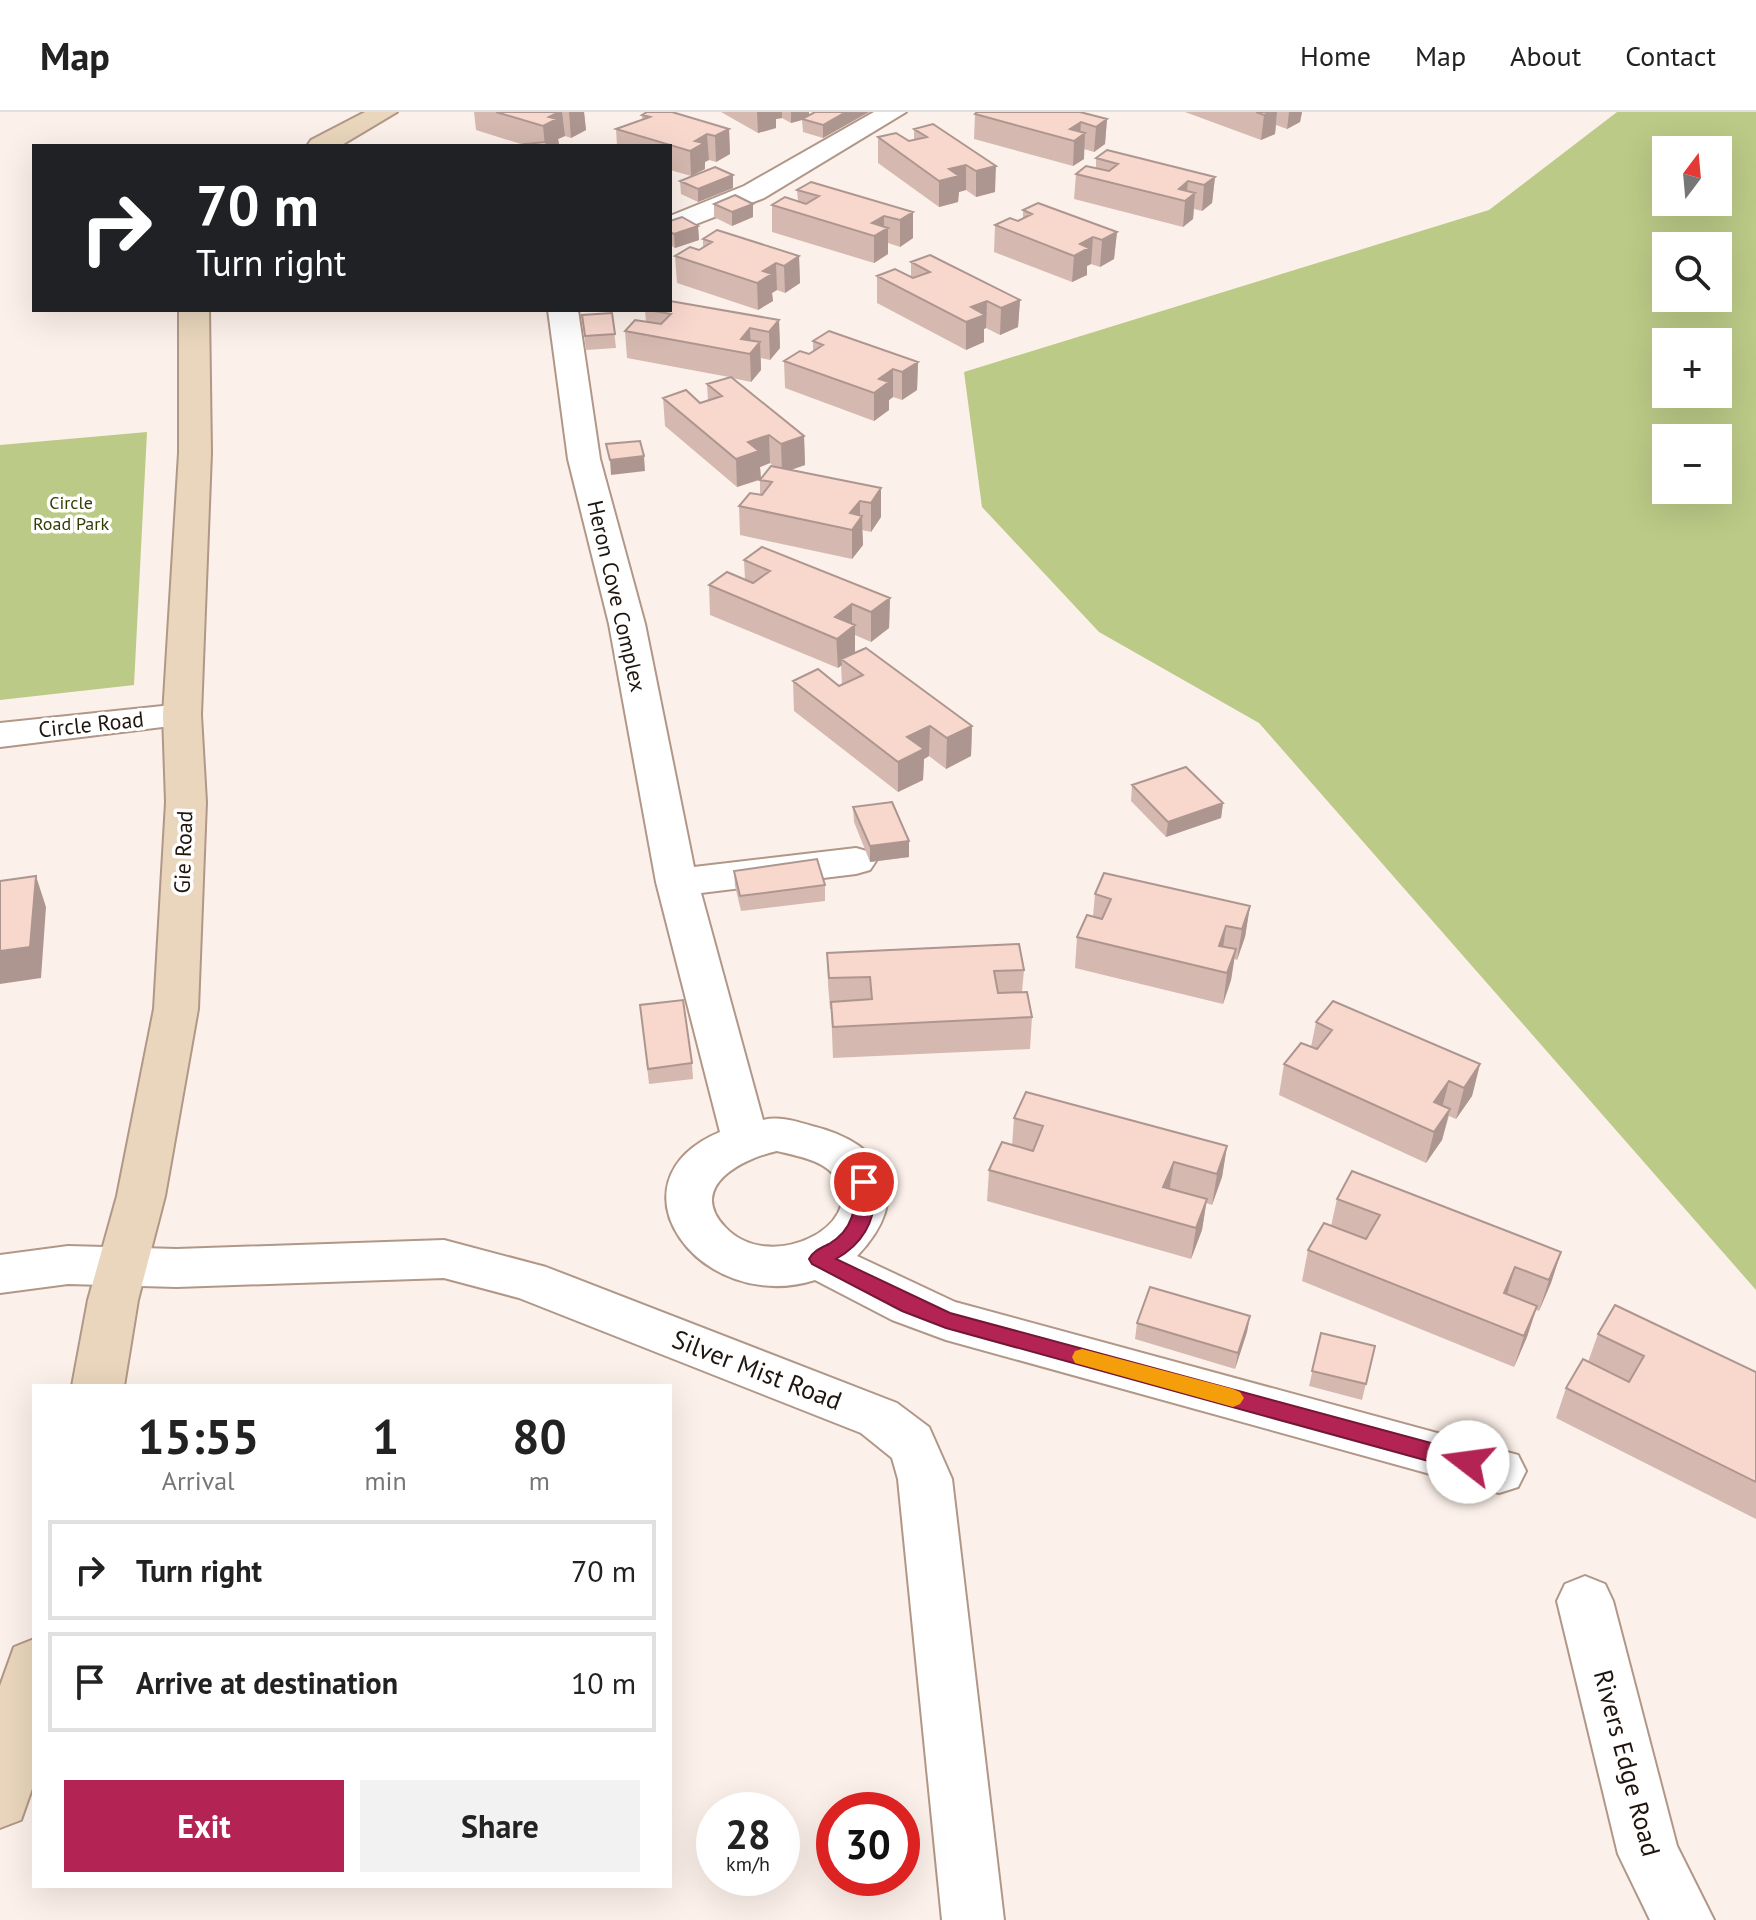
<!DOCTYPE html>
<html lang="en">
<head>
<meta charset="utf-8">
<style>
	:root { --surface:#fff; --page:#f2f2f2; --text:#222; --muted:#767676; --line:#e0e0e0; --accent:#b32354 }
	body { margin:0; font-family:"PT Sans",sans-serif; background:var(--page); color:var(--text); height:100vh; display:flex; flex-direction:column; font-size:30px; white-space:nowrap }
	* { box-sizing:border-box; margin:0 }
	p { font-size:26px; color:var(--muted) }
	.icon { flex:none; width:44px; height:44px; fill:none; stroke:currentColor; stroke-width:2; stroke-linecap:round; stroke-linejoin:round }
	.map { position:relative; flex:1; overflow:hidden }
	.details { position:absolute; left:32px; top:1272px; width:640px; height:504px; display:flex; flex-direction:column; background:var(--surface); border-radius:0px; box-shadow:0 8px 32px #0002 }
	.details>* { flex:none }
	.hud { position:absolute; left:32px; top:32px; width:640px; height:168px; border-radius:0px; box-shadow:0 8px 32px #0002; background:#202124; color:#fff; overflow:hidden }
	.needle { width:52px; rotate:16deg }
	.buttons { position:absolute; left:1652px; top:24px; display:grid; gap:16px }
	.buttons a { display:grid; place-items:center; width:80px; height:80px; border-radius:0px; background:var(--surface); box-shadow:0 8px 32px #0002; font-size:40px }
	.speed { position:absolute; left:696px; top:1680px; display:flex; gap:16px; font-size:40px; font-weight:700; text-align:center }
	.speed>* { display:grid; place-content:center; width:104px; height:104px; border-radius:50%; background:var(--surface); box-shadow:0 8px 32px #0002; line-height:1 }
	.speed small { font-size:20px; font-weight:400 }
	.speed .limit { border:12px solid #d22; background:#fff; color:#111 }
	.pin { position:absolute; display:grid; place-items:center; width:68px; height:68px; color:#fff; margin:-34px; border:4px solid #fff; border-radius:50%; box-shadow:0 2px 8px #0007 }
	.me { position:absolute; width:88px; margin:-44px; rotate:285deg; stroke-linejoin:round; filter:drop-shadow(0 0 6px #0008) }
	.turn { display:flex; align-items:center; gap:28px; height:168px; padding:0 32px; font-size:36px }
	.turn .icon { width:104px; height:104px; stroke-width:2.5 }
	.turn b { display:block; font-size:56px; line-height:68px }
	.eta { display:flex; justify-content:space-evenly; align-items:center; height:136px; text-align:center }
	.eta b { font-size:48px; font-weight:800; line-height:56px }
	.action { display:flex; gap:16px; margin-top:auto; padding:16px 32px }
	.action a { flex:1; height:92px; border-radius:0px; background:var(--accent); color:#fff; font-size:32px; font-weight:800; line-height:92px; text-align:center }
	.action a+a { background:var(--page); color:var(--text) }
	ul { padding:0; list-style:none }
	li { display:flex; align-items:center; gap:24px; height:100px; margin:0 16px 12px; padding:0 16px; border:4px solid var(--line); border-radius:0px }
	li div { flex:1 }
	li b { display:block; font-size:30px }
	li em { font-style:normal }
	header { display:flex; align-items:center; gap:48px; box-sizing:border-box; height:112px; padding:0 40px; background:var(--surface); border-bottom:2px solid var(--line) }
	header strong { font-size:38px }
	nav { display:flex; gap:44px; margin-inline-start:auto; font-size:28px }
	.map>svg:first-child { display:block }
	.green { fill:#bcca87; fill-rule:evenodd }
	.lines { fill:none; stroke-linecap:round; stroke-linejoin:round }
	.street-casing { stroke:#b19787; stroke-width:4 }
	.secondary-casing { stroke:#b19787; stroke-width:4 }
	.street { fill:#fff; fill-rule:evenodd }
	.secondary { fill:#e9d6bc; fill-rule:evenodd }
	.wall { fill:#d5b9b0; fill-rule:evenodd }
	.shaded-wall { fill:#ae9690 }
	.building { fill:#f8d7cd; stroke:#ae9690; stroke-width:2 }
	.route { fill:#b32354; stroke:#741737; stroke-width:2 }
	.slow { fill:#f59e0b }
	.labels { text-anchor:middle; stroke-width:7; stroke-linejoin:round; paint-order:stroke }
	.far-park-label { font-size:18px; fill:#343d01; stroke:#fff }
	.street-label { font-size:22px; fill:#1e150f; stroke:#fff }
	.near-street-label { font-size:26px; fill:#1e150f; stroke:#fff }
</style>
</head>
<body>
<header>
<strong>Map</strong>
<nav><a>Home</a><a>Map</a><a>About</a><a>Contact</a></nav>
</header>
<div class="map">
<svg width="1756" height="1808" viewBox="0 0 1756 1808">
	<rect width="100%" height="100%" fill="#fcf1ea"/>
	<path class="green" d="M1617,0H1756V1178L1259,611L1099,520L982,395L964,260L1489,98ZM1666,38H1718V90H1666ZM1666,134H1718V186H1666ZM1666,230H1718V282H1666ZM1666,326H1718V378H1666Z
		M147,320L134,573L0,588V333Z"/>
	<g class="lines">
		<defs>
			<path id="street" d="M874,0H906L764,86L670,122V104L744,74Z
				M548,198H578L600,347L645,512L694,755L856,736L870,740L876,749L870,758L856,762L701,781L763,1008C780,1004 795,1009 812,1014C886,1032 915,1084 857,1144L955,1190L1518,1343L1526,1359L1518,1375L1499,1381L946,1228L892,1208L815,1168C701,1204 601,1070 720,1020L656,770L609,512L568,347ZM777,1039C797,1044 825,1048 837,1067C866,1114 770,1163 725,1115C686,1074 744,1046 777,1039Z
				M182,592L195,595L201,603L195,611L0,635V611Z
				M444,1128L546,1155L897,1291L929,1315L952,1367L1004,1808H942L898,1367L892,1346L861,1321L519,1186L444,1166L177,1175L68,1172L0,1181V1143L68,1134L177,1137Z
				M1585,1464L1605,1472L1613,1489L1677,1734L1714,1808H1650L1618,1742L1557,1489L1565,1472Z"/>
			<path id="secondary" d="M365,0H397L340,34H307L311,28Z
				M179,198H209L211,341L201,603L206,690L198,897L165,1084L138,1188L124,1274H72L88,1188L117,1084L154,897L166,690L163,603L179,341Z
				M34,1527V1671L21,1708L0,1716V1574L14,1535Z"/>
		</defs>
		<use href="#street" class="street-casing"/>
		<use href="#secondary" class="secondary-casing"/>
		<use href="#street" class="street"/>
		<use href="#secondary" class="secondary"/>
	</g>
	<path class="wall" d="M474,0H584L586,18L571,26L565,24L558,27L559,32L524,33L476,18Z
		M721,0H809V3L815,0H869L823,26L803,20L802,8L791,11L782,6L776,7V16L758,21Z
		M1185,0H1302L1300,10L1287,17L1276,13L1275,22L1261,28Z
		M975,2L1107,7L1105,32L1094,40L1084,37V47L1073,54L974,27Z
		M642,3L729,17L730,42L716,50L709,48L705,50V57L691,64L670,58V34H617L616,17L642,7Z
		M933,12L995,80L976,85L966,78L959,80L958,90L939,95L878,51V25L909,29L914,28V17Z
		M1096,46L1215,65L1212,91L1202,99L1194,97L1193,107L1183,115L1074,87L1076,62L1096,56Z
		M733,63V76L698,90L681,82L680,69Z
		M797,78L913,100V126L900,135L888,131V142L874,151L772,120V93L798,89Z
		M714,92L753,105L732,114L714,105Z
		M1023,98L1117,120L1114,147L1100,155L1091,152L1087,154V163L1072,170L994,140L995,113L1018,109L1023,106Z
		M670,109L698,114L699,128L675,136L670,133Z
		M703,127L799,144L800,171L785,181L777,178L772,181L773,189L758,198L677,171L675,144L699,138L703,135Z
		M911,150L1020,188L1018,215L1000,223L986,216L984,217V230L966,238L877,191V164L911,166Z
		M645,198L779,208L780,236L770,248L761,246V258L751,270L732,266L804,324L805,353L790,358L881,376V405L871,420L862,418L863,433L852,447L740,423L739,394L760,383V368L737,375L665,314L663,286L700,291L708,289L707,272L729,265L627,246L625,219L646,210ZM770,351L774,355L761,367L760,355Z
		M612,201L616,236L586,238L582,203Z
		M813,229L918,250L917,278L902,288L893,285L889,288V298L874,309L785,276L784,249L809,242L813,239Z
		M744,448L890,486L889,516L871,530L855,523V541L972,614L971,644L946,657L929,644L924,647L923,668L898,680L794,599L793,569L839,574L842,573L841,553L838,556L710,503L709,473L745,468Z
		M1132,673L1223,691L1221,706L1166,725L1131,689Z
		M853,695L909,729V745L870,750L854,710Z
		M734,759L825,773V789L741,799L735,774Z
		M1095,782L1250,794L1245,825L1237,848L1234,847L1231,868L1223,892L1075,856L1077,825L1093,804Z
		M827,841L1024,858L1022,880L1032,905L1030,937L833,946L831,897H830L828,872Z
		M640,893L692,951L693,967L649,972Z
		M1316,910L1480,952L1472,984L1456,1007L1449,1004L1442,1028L1426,1051L1279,983L1284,952L1311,935Z
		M1014,1006L1227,1034L1222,1065L1212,1093L1206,1091L1202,1118L1191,1147L987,1089L989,1058L1012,1033Z
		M1337,1087L1561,1140L1551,1171L1539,1199L1536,1198L1527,1225L1514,1255L1302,1169L1308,1138L1331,1114Z
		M1250,1204L1247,1220L1235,1257L1135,1227L1137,1211Z
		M1321,1221L1375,1234L1362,1288L1309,1274Z
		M1598,1222L1756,1260V1407L1556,1306L1566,1276L1588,1250Z"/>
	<path class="shaded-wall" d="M559,0H562L565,24L558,27L559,32L556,34H545L543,14L549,5Z
		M569,0H584L586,18L571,26Z
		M757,0H782V6L776,7V16L758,21Z
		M791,0H809V6L791,11Z
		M846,0H869L823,26V13Z
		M1263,0H1277L1275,22L1261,28L1264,3Z
		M1289,0H1302L1300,10L1287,17Z
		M1107,7L1105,32L1094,40L1096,15Z
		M1081,10L1080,25L1085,21L1084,47L1073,54L1074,29L1070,17Z
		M729,17L730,42L716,50L715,24Z
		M707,22L709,48L705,50V57L691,64L690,39L695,29Z
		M966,53V78L959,80L958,90L939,95V69L949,57Z
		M996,54L995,80L976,85V59Z
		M733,63V76L698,90V77Z
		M1215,65L1212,91L1202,99L1204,73Z
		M1188,69L1186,89L1195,81L1193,107L1183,115L1185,89L1179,77Z
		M753,92V105L732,114V100Z
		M913,100V126L900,135V108Z
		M884,104V118L888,116V142L874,151V124L872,111Z
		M698,114L699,128L675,136L674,122Z
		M1117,120L1114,147L1100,155L1102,128Z
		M1093,125L1091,152L1087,154V163L1072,170L1074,144L1080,132Z
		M799,144L800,171L785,181L784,154Z
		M776,151L777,178L772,181L773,189L758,198L757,171L763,159Z
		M1020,188L1018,215L1000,223L1001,196Z
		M987,189L986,216L984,217V230L966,238V210L971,195Z
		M779,208L780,236L770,248L769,220Z
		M750,216L751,241L760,230L761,258L751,270L750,242L741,227Z
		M918,250L917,278L902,288V260Z
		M893,257V285L889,288V298L874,309V281L879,267Z
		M769,323L770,351L760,355L761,367L737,375L736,347L748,330Z
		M804,324L805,353L782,361L781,332Z
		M644,344L645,359L611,363L610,348Z
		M881,376V405L871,420V391Z
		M860,389V407L862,404L863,433L852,447V418L850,401Z
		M890,486L889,516L871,530V500Z
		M852,492V515L855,513V542L841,547L842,553L838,556L835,505Z
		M930,614L929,644L924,647L923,668L898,680V650L907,625Z
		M972,614L971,644L946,657L947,626Z
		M1223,691L1221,706L1166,725L1168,710Z
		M909,729V745L870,750V734Z
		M36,764L46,795L41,866L0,872V839Z
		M1250,794L1245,825L1237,848L1242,817Z
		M1226,814L1222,845L1219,834Z
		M1236,837L1231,868L1223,892L1227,861Z
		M1480,952L1472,984L1456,1007L1464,976Z
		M1449,969L1441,1000L1434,990Z
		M1450,997L1442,1028L1426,1051L1434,1020Z
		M1227,1034L1222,1065L1212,1093L1217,1062Z
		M1174,1050L1169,1081L1163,1075Z
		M1207,1087L1202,1118L1191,1147L1196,1116Z
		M1561,1140L1551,1171L1539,1199L1549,1168Z
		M1515,1155L1506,1186L1504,1181Z
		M1537,1194L1527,1225L1514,1255L1524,1224Z
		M1250,1204L1247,1220L1235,1257L1238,1241Z"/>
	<path class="building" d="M496,0H559L549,5L557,7L543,14Z
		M647,0H672L729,17L715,24L707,22L695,29L704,31L690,39L616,17L650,5L642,3Z
		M815,0H846L823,13L802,7Z
		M977,0H1080L1107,7L1096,15L1081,10L1070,17L1085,21L1074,29L975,2Z
		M1256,0H1271L1264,3Z
		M933,12L996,54L976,59L966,53L949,57L959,64L939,69L878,25L896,21L909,29L927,25L914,17Z
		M546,30L547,34H525L524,32Z
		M1107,38L1215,65L1204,73L1188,69L1179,77L1195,81L1185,89L1076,62L1086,54L1109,59L1118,52L1096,46Z
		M715,55L733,63L698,77L680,69Z
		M811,70L913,100L900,108L884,104L872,111L888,116L874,124L772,93L785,85L806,92L819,84L797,78Z
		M735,83L753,92L732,100L714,92Z
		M1038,91L1117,120L1102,128L1093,125L1080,132L1089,136L1074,144L995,113L1010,106L1018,109L1032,102L1023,98Z
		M682,105L698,114L674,122L670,120V109Z
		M717,118L799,144L784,154L776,151L763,159L772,162L757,171L675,144L690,135L699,138L712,130L703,127Z
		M930,143L1020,188L1001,196L987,189L971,195L985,203L966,210L877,164L895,157L913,166L930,160L911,150Z
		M670,189L779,208L769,220L750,216L741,227L760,230L750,242L625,219L635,208L661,212L671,202L648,198H670Z
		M612,201L615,222L585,224L582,203Z
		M829,219L918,250L902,260L893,257L879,267L889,270L874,281L784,249L800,239L809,242L823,233L813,229Z
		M731,265L804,324L781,332L769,323L748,330L759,339L736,347L663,286L686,278L700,291L722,284L707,272Z
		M640,329L644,344L610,348L606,332Z
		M771,354L881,376L871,391L860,389L850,401L862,404L852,418L739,394L750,381L762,383L772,370L760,368Z
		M762,435L890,486L871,500L852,492L835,505L855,513L837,527L709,473L727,460L753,471L770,459L744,448Z
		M866,536L972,614L947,626L930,614L907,625L924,637L898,650L793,569L818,557L839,574L863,563L841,547Z
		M1186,655L1223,691L1168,710L1132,673Z
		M892,690L909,729L870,734L853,695Z
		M817,747L825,773L740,784L734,759Z
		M1104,761L1250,794L1242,817L1226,814L1219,834L1236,837L1227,861L1077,825L1087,803L1102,807L1111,787L1095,782Z
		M36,764L30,835L0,839V769Z
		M1019,832L1024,858L994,859L998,881L1027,880L1032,905L833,915L831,890L872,887L870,865L829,866L827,841Z
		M683,888L692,951L648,957L640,893Z
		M1333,889L1480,952L1464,976L1449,969L1434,990L1450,997L1434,1020L1284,952L1301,931L1317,937L1332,918L1316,910Z
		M1026,980L1227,1034L1217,1062L1174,1050L1163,1075L1207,1087L1196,1116L989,1058L1002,1030L1033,1039L1043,1014L1014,1006Z
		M1352,1059L1561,1140L1549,1168L1515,1155L1504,1181L1537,1194L1524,1224L1308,1138L1324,1111L1366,1127L1380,1103L1337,1087Z
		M1150,1175L1250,1204L1238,1241L1137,1211Z
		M1615,1193L1756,1260V1370L1566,1276L1583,1247L1629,1270L1644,1244L1598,1222Z
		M1321,1221L1375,1234L1366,1272L1312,1259Z"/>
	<path class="route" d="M864,1063L874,1070C878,1104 866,1130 836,1147L950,1201L1468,1341L1476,1344L1479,1350L1476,1357L1468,1360L946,1216L902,1199L812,1152L809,1147C813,1139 821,1136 829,1132C853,1118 857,1095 855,1070Z"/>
	<path class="slow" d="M1082,1237L1233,1277L1240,1280L1244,1286L1240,1292L1233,1295L1075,1251L1072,1245L1075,1239Z"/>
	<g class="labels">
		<g class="far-park-label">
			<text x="71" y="397">Circle<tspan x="71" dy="21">Road Park</tspan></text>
		</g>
		<g class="street-label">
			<text transform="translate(617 484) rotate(77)" y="8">Heron Cove Complex</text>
			<text transform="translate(91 612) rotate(-6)" y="8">Circle Road</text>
			<text transform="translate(183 740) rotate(-88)" y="8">Gie Road</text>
		</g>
		<g class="near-street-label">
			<text transform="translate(757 1258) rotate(21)" y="9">Silver Mist Road</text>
			<text transform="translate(1627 1651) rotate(75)" y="9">Rivers Edge Road</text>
		</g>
	</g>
</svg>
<div class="buttons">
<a><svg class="needle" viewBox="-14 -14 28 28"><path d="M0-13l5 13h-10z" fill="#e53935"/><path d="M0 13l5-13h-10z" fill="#767676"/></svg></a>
<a><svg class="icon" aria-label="search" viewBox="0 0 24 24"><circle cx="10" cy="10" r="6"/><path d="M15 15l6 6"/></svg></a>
<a>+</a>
<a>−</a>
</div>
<div class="speed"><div>28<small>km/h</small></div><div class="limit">30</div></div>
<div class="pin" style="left:864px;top:1070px;background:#d93025"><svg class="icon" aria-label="arrive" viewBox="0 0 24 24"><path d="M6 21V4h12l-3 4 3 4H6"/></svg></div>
<svg class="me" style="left:1468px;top:1350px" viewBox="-20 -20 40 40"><circle r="19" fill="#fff"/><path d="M0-13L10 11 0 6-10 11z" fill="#b32354"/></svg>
<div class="hud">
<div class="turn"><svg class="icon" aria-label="right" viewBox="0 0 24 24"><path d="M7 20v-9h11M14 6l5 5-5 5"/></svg><div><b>70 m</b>Turn right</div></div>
</div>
<section class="details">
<div class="eta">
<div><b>15:55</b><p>Arrival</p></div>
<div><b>1</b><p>min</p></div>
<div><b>80</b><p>m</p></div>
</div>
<ul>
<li><svg class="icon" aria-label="right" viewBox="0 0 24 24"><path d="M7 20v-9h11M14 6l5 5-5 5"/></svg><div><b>Turn right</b></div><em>70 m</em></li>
<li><svg class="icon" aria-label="arrive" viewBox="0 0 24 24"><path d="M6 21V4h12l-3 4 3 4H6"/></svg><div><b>Arrive at destination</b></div><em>10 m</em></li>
</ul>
<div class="action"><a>Exit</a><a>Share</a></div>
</section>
</div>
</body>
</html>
